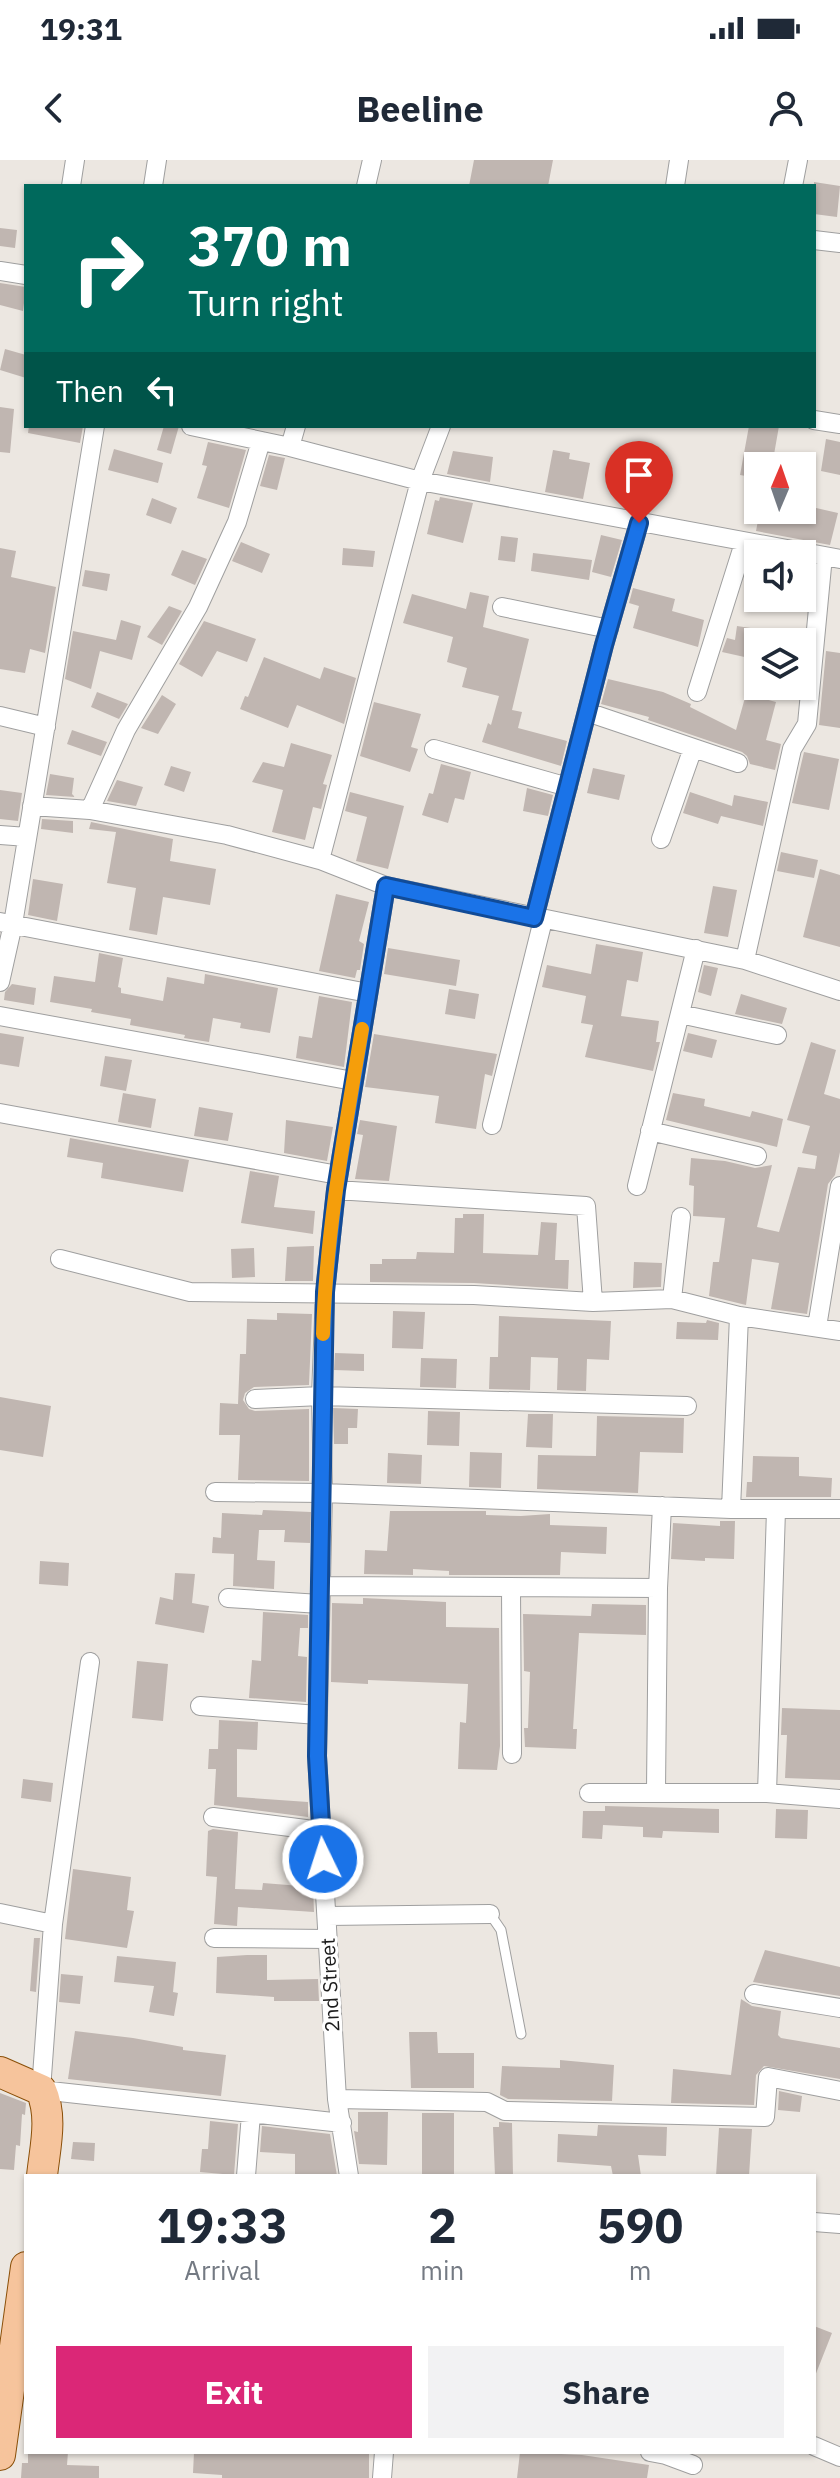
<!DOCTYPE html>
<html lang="en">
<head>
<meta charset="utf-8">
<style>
	:root { --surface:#fff; --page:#f2f2f3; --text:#1f2937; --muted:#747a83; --accent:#db2777 }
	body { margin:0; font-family:"IBM Plex Sans",sans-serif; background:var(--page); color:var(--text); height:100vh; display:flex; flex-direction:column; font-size:30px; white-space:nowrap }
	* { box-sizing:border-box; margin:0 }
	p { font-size:26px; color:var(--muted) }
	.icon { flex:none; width:44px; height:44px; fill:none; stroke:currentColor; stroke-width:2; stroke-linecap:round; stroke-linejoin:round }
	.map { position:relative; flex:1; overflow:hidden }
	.sheet { position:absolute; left:24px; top:2014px; width:792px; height:280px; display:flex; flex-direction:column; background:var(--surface); border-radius:0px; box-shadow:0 2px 6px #0004 }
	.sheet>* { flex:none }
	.hud { position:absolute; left:24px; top:24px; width:792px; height:244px; border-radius:0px; box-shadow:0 2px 6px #0004; background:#00695c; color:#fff; overflow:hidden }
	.needle { width:52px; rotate:2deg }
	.buttons { position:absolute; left:744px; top:292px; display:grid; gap:16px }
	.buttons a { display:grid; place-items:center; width:72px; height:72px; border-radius:0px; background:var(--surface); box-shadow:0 2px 6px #0004; font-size:40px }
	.pin { position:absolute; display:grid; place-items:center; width:68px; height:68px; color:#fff; margin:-82px -34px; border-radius:50% 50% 50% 0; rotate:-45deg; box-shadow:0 0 8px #0007 }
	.pin .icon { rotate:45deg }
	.me { position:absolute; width:88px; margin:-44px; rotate:356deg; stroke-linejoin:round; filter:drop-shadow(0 0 6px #0008) }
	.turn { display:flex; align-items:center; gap:28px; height:168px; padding:0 32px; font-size:36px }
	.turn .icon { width:104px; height:104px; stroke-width:2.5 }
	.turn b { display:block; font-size:56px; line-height:68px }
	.then { display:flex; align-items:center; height:76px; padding:0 32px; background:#0003; gap:16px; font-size:30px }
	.eta { display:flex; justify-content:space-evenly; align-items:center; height:136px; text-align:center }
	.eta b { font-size:48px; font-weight:800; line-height:56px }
	.primary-button { display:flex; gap:16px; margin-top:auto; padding:16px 32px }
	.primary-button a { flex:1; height:92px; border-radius:0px; background:var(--accent); color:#fff; font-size:32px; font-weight:800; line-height:92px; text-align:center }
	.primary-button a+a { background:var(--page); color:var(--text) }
	.status { display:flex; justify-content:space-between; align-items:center; height:56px; padding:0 40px; background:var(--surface); direction:ltr }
	.status svg { height:22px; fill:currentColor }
	header { display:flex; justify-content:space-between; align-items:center; height:104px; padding:0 32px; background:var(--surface); font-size:36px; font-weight:800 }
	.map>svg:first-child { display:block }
	.building { fill:#c0b6b1 }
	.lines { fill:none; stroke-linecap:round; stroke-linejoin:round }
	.service-casing { stroke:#9f9f9f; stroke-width:11 }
	.minor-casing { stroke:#9f9f9f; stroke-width:20 }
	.primary-casing { stroke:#8a4f08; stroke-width:32 }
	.service { stroke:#fff; stroke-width:9 }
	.minor { stroke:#fff; stroke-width:18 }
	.primary { stroke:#f6c49c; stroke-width:30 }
	.route-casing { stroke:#114b97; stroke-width:20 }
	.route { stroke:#1a73e8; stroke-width:14 }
	.slow { stroke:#f59e0b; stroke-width:14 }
	.labels { text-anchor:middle; stroke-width:6; stroke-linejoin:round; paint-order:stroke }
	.street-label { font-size:20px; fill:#1b1b1b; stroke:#fff }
</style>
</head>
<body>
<div class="status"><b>19:31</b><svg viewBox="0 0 49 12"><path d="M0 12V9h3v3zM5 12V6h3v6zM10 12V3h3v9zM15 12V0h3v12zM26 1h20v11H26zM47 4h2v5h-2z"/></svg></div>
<header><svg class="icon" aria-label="back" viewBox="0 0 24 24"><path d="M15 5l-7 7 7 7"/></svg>Beeline<svg class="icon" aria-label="person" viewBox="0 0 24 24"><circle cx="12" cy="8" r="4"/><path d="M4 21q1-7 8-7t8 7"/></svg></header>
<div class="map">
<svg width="840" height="2318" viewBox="0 0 840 2318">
	<rect width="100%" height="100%" fill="#ece7e1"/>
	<path class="building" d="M474,0H553L548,26H469Z
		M814,22L840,26L837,57L814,54Z
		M0,68L17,70L15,88L0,86Z
		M0,123L26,127L23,151L0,145Z
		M5,189L26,195V218L0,210Z
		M0,247L14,249L10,293L0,292Z
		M29,266H83L80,283L28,273Z
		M164,266H179L171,294L157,290Z
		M749,266H779L772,306H758V318L740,315Z
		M826,279L840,282V315L821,311Z
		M208,282L246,290L229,348L197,338L207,306L202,305Z
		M114,289L163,303L158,323L108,310Z
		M553,290L570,293L569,299L590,303L583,339L545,332Z
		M453,291L493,297L490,322L447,314Z
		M269,295L285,298L277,330L260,326Z
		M440,337L473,343L463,383L427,374L435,340L439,341Z
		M152,338L177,348L171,364L146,355Z
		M803,345L838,353L830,385L756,371L760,350H802Z
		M601,375L622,380L611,417L592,412Z
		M501,376L518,378L515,402L498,400Z
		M241,382L270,394L262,413L232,401Z
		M0,388L16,391L11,417L56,427L45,493L30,489L25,513L0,509Z
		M343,388L375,391L373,407L342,405Z
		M182,390L207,399L195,425L171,415Z
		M533,393L592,400L589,420L531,411Z
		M85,410L110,414L107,431L82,426Z
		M633,428L675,439L672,451L704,460L698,487L633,468L639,446L629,443Z
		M470,432L489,436L483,467L529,479L512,550L522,552L518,568L567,581L561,606L482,582L488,563L491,565L499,536L462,527L467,508L447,502L453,477L403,463L412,434L466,449Z
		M169,446L182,451L162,485L147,477Z
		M121,460L141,466L132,500L100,491L91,529L65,519L73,471L116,480Z
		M204,461L256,479L247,502L217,491L202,517L179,504Z
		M737,466L791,474V482H752L749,498L722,492L727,478L735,480Z
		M826,491L840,493V568L819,565Z
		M264,497L320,519L324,507L356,518L344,564L297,545L288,568L240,549L245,536L248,537Z
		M608,519L663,532L691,544L690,547L736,570L746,534L776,542L766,580L781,584L775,610L750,604L747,596L742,592L648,560L649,557L601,544Z
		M774,526H799L797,538L773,534Z
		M97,532L128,544L119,559L91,547Z
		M162,535L176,544L158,574L141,568Z
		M374,542L421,554L411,587L418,589L410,612L360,596Z
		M72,570L107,582L101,596L67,584Z
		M291,583L332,595L323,624L327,625L321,649L313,647L305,680L272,672L283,630L252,622L263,602L284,607Z
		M804,592L839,599L829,650L792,643Z
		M441,604L471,612L464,640L455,638L448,663L422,655L429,633L433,634Z
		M171,606L191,612L184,632L164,625Z
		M593,608L625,615L619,640L587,633Z
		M50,614L74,618L72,634L75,637L46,635Z
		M117,620L143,627L136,646L107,641Z
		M527,628L553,635L548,656L523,651Z
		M0,630L22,633L18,661L0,659Z
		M350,632L404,646L388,709L356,701L367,657L345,651Z
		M690,632L732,646L734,635L768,642L763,666L721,656L718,664L683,653Z
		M42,659L73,661V673L41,669Z
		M91,662L173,679L170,701L216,709L210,745L163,737L157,775L129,770L136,728L107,723L116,672L89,669Z
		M781,692L818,700L814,718L777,711Z
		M820,709L840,715V787L803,777Z
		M33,719L63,724L57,761L28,755Z
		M713,726L737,730L728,777L704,773Z
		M336,734L369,742L359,781L364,784L360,810H357L355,818L319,811Z
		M596,784L643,792L638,822L627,820L621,856L659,861L656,882H660L653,911L585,897L593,865L581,863L586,836L542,827L547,805L591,814Z
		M388,788L460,800L456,826L384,814Z
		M99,793L123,798L118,827L121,828V833L163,841L167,817L204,824L205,814L278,828L270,873L240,868L241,863L213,858L209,882L184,878L185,875L130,865L131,859L91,852L92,849L50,842L54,816L95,822Z
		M704,805L718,808L711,836L698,832Z
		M12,824L36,828L34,845L4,840L5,832Z
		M449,829L479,834L475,859L445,854Z
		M741,834L787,848L782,864L735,854Z
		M319,836L352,842L344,907L296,898L299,876L312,878Z
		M0,873L24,877L19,907L0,904Z
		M688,873L717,880L712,898L683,891Z
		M374,874L497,894L492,916L485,914L476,969L435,963L439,936L365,927Z
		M811,882L836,890L824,934L840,939V992L835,1015L828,1024L807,1154L771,1149L779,1103L752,1099L746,1145L709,1136L713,1102H719L725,1058L693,1056L694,1026L689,1025L691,998L725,1001L755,1008L772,1005L757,1067L779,1072L798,1007L815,1009L817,996L802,993L810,966L787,960Z
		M105,896L132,900L126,931L100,926Z
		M123,933L156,939L151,968L118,962Z
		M673,933L705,939L704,946L750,957L752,951L783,959L777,987L666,960Z
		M199,947L233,953L228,981L194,976Z
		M286,960L333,967L327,1001L284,993Z
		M360,960L397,966L389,1021L355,1019L363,975L357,974Z
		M70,978L189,1000L183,1032L101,1018L103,1003L67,997Z
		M250,1011L279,1016L274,1047L315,1051L313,1074L241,1063Z
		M463,1054H484L483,1093L538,1095L541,1062L557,1063L555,1100H569L568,1129L474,1123L370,1122V1104H382V1099H416L417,1092L454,1093L455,1058H463Z
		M314,1086L313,1121H285L287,1087Z
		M254,1088L255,1117L232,1118L231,1089Z
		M634,1102L662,1103L661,1127L633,1128Z
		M393,1151L425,1152L423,1189L392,1188Z
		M277,1153L312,1154L309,1225L254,1227L245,1233L243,1240L249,1249L255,1251L309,1249V1321L238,1320L240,1275H219L220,1243L238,1244L240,1194H246L247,1159L277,1160Z
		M499,1156L611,1161L609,1200L587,1199L586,1231L557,1230L558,1198L531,1197L530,1230L489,1229L490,1197H498Z
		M707,1160L719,1163L718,1180L676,1179L677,1162L706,1163Z
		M335,1193L364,1194V1211L334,1210Z
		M421,1198L457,1199L456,1228L420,1227Z
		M0,1237L51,1246L43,1297L0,1290Z
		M333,1248L358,1249L357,1268H348V1284H334Z
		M428,1251L460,1252L459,1286L427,1285Z
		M528,1254H553L552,1288L526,1287Z
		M597,1256L684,1258L683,1293L640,1292L638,1333L537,1329L538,1295L596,1296Z
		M470,1292L502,1293L501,1328L469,1327Z
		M388,1293L422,1295L421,1324L387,1323Z
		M753,1296L799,1297V1316L832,1318L831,1337H746L747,1322H752Z
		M263,1350L311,1352L310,1383L284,1382L285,1370H259L257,1400L275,1401L274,1429L233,1426L234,1394L212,1393L213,1377L221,1378L222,1353L262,1355Z
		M390,1351H486V1355L521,1356L550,1354V1365L607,1367L606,1394L561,1392L560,1415H449V1411L413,1409V1415L364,1414L365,1390L387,1391Z
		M720,1361H735L734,1399L705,1398V1401L671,1399L673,1363L720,1366Z
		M40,1401L69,1403L68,1426L39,1424Z
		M175,1413L195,1414L192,1443L209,1446L204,1473L155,1464L160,1437L173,1440Z
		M363,1438L446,1442V1467L499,1468L500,1586L497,1610L458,1609L460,1562L466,1563L468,1524L368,1520V1524L331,1522L332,1443L363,1444Z
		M592,1444L646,1445V1475L579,1473L573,1569H577L576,1589L525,1587L524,1568H528L530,1512L524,1511L523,1454L591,1456Z
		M263,1452L308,1455V1468H300L298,1496L307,1497L306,1542L249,1538L252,1500L261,1501Z
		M137,1501L168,1504L163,1561L132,1558Z
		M782,1548L840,1550V1620L785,1618L787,1575H781Z
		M219,1560L258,1562L257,1590L237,1589V1637L308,1642V1657L214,1645L216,1609H208L209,1589H218Z
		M23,1619L53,1623L51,1642L21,1638Z
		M605,1646L719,1649V1673L663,1671L662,1678L643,1677V1667L603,1665L602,1679L582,1678L583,1651H605Z
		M776,1649L808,1650L807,1679L775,1678Z
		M213,1669L238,1672L235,1729L262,1730L263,1723L313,1727L314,1752L238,1747L237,1766L214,1764L217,1717L206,1716L208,1671Z
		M73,1709L131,1717L127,1750L134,1751L127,1788L65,1779Z
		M34,1778H40L36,1832L30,1831Z
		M765,1790L840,1807V1836L753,1822Z
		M247,1795H267V1820L318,1819L319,1841H274V1837L216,1833L217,1797Z
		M117,1796L176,1802L173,1832L178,1833L174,1856L149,1852L154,1826L114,1822Z
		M61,1814L83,1816L80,1844L59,1842Z
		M741,1839L752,1846L781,1851L778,1875L781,1878L840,1888V1919L764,1906L756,1915L754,1945L671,1943L673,1909L731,1915Z
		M75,1871L133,1878L183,1887V1890L226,1895L221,1936L68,1919Z
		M409,1872H437L438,1893H474V1928H411Z
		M560,1900L614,1905L612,1941L508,1939L500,1935L502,1906L560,1908Z
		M779,1931L802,1936L800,1952L778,1950Z
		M0,1933L26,1943L25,1955L22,1954L20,1986L16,1985L14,2010L0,2009Z
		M358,1952H388L387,2005L359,2004L354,1971L358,1972Z
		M422,1953H454V2016H422Z
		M210,1961L238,1964L234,2015L200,2012L202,1989H208Z
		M499,1962L512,1963L513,2016H495L493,1967H499Z
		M598,1965L667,1967L666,1996L638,1995L641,2016H613L611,2006L557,2002L558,1974L597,1976Z
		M262,1966L330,1974L337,2016H295V1994L260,1992Z
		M719,1968L752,1969L749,2016H716Z
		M73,1982L95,1983L94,2001L71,1999Z
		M814,2166L832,2173L815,2216H814Z
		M28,2292H68L67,2305L99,2306V2318H21L22,2303H28Z
		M194,2292H369V2318H222V2315L193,2313Z
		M520,2292L582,2295L649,2305L647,2318H517Z"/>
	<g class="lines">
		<defs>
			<path id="service" d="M490,1754L501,1770L521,1874"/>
			<path id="minor" d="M71,26L75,0
				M153,26L157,0
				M366,26L372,0
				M675,26L679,0
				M793,26L798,0
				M814,80L840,83
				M0,111L26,115
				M814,260L840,264
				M191,266L290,287L420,321L840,399
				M290,287L296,266
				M502,447L609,469
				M697,532L744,383
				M587,552L738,603
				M0,556L46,567
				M434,589L568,627
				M32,646L90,650L227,675L320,700L386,726L745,800L840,831
				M90,650L126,570L198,447L237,362L261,281
				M0,675L27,677
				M661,679L693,588
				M320,700L420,321L441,266
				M534,758L604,485L639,363
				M0,762L368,833
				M745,800L792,589L807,564L823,396
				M0,822L13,764L95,266
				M680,854L777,875
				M0,856L353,921
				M0,953L338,1015
				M492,965L543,760
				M650,971L757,996
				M637,1026L696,789
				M336,1030L586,1046L593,1142
				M60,1099L190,1132L474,1135L593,1142L672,1139L739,1156L840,1171
				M672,1139L681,1057
				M817,1167L840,1026
				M255,1239L321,1236L687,1246
				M215,1332L323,1333L731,1349H840
				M731,1349L739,1156
				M321,1426L658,1428
				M511,1428L512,1594
				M228,1438L320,1444
				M90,1502L53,1764L41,1930L342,1963
				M200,1546L318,1555
				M656,1631L658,1428L662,1346
				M589,1633H767L840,1639
				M767,1633L776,1350
				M213,1657L321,1671
				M0,1753L53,1764
				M327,1756L490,1754
				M214,1778L327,1779
				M754,1834L840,1848
				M337,1939L487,1942L505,1951L765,1957L768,1917L840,1931
				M246,2016L251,1954
				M349,2016L337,1939L317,1596L323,1333L321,1236L325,1132L336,1030L386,726
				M814,2062L840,2064
				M814,2286L840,2297
				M650,2292L666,2295L693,2305
				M382,2318L384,2292"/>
			<path id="primary" d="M0,1912L41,1930C53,1957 45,1987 42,2016
				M0,2295L26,2107"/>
		</defs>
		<use href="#service" class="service-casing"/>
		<use href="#minor" class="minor-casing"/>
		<use href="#primary" class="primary-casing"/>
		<use href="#service" class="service"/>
		<use href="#minor" class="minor"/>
		<use href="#primary" class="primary"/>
	</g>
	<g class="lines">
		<defs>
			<path id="route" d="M323,1699L317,1596L325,1132L336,1030L386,726L534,758L604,485L639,363"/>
		</defs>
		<use href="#route" class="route-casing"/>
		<use href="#route" class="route"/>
		<path class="slow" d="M323,1174C326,1072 345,970 362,869"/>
	</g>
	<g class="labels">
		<g class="street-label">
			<text transform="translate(330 1825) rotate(-93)" y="7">2nd Street</text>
		</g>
	</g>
</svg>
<div class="buttons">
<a><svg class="needle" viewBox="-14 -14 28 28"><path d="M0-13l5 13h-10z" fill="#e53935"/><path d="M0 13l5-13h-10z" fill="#747a83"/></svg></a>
<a><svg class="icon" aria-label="sound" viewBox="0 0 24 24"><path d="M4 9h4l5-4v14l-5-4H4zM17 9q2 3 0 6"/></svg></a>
<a><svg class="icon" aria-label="layers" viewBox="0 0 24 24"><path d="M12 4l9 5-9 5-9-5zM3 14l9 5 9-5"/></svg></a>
</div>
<div class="pin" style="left:639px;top:363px;background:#d93025"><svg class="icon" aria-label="arrive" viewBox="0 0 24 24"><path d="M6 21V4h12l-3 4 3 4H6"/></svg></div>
<svg class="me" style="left:323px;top:1699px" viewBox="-20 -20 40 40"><circle r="17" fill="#1a73e8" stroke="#fff" stroke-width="3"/><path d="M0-11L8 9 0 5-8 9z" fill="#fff"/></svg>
<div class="hud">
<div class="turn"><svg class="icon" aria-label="right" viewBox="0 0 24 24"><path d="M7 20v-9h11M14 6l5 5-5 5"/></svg><div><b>370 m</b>Turn right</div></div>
<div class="then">Then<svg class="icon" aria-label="left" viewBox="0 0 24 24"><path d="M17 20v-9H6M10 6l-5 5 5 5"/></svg></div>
</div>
<section class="sheet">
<div class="eta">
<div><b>19:33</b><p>Arrival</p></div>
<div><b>2</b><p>min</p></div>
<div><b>590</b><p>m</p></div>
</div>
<div class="primary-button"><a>Exit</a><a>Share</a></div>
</section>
</div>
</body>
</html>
